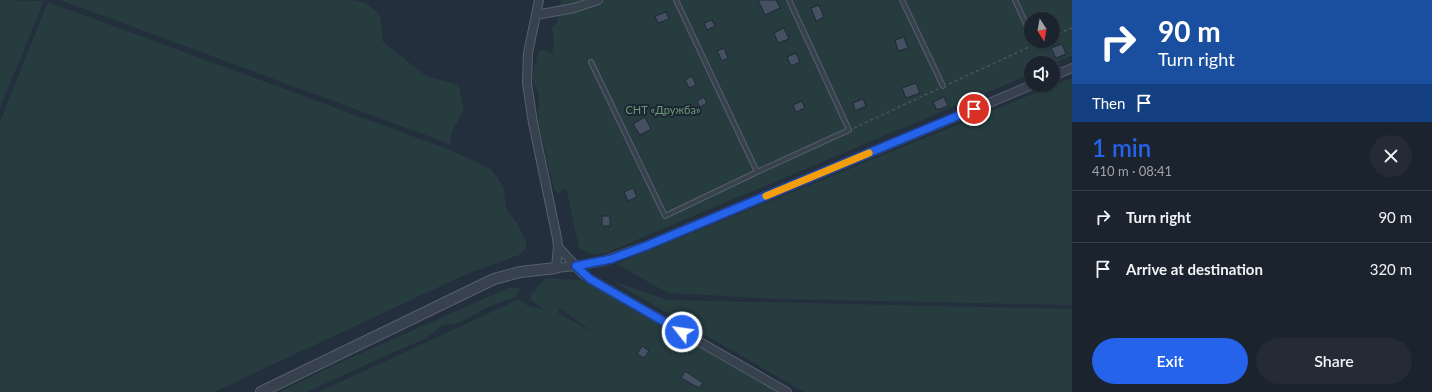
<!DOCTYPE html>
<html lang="en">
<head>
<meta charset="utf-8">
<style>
	:root { --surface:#1b232e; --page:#242b36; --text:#f1f3f6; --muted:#a0a4aa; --line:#39404a; --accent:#2563eb }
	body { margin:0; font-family:Lato,sans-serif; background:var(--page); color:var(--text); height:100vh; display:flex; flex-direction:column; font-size:15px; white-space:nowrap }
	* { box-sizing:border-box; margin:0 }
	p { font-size:13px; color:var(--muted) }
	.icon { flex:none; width:22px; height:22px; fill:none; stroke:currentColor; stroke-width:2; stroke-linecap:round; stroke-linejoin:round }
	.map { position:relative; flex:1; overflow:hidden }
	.sheet { display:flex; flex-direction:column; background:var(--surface); width:360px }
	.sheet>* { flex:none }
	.guide { background:#1a4fa0; color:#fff; overflow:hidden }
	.needle { width:26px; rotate:169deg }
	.tools { position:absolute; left:1024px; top:12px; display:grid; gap:8px }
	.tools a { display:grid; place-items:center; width:36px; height:36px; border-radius:50%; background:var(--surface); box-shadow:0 1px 3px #0004,0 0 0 1px var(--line); font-size:20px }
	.pin { position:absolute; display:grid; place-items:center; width:34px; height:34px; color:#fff; margin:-17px; border:2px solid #fff; border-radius:50%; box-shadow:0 1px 4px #0007 }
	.me { position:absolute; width:44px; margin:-22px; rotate:300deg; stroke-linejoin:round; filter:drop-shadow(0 0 3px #0008) }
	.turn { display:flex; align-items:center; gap:14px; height:84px; padding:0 20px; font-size:18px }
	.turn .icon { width:52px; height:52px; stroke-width:2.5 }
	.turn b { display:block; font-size:28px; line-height:34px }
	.then { display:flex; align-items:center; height:38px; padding:0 20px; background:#0003; gap:8px; font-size:15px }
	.round { display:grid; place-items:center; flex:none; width:42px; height:42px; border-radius:21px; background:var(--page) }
	.head { display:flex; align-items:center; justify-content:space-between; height:68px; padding:0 20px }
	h1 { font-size:24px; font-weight:600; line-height:30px; color:var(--accent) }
	.primary-button { display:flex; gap:8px; margin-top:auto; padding:8px 20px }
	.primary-button a { flex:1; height:46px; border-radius:24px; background:var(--accent); color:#fff; font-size:16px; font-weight:600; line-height:46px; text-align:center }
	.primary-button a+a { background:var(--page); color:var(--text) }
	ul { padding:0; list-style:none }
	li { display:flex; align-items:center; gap:12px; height:52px; padding:0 20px; border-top:1px solid var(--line) }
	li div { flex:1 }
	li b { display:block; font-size:15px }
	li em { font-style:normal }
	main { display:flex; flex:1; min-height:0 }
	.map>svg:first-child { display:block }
	.green { fill:#263c3f; fill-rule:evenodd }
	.building { fill:#455162; stroke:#1f2835 }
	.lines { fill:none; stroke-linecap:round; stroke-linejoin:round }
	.service-casing { stroke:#565f6c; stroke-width:6 }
	.minor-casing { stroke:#565f6c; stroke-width:10 }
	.tertiary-casing { stroke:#565f6c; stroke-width:12 }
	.path { stroke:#44595c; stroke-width:1.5; stroke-dasharray:3 3; stroke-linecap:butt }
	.service { stroke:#38414e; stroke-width:4 }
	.minor { stroke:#38414e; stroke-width:8 }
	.tertiary { stroke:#38414e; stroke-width:10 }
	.route-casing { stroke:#184099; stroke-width:10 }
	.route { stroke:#2563eb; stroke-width:7 }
	.slow { stroke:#f59e0b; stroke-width:7 }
	.labels { text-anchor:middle; stroke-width:4; stroke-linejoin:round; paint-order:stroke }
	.park-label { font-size:11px; fill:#6b9a76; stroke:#1d2633 }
</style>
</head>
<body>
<main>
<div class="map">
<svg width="1072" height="392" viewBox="0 0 1072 392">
	<rect width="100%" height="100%" fill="#242f3e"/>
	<path class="green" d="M0,0L44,1L0,108Z
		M60,0H352L366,3L380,15L383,42L426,76L459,85L464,110L452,131L450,144Z
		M561,0H1072V56L1053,64V63H1031V74L608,252L592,255L579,248L566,187L559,193L554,190L538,120L539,94L532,79L538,52L544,50L552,54L554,41L552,28L557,22ZM1031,19H1053V41H1031Z
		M48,2L450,150L491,169L503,186L507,210L517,223L526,241V249L519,255L469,273L214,392H0V122Z
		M1072,78V305L778,299L668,293L616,264Z
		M546,278L581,280L648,315L777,392H319L519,299L528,306L544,310L530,299L532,293ZM560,308L592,332L558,313Z
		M612,281L668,300L1072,309V392H804Z
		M508,288H521L516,297L488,307L459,323L443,325L425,339L389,354L307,392H279L337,364Z"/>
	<path class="building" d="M758,0H776L780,8L765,15Z
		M819,5L824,17L816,21L811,8Z
		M666,12L669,19L658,23L655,16Z
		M712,20L715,26L707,30L704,23Z
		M784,28L789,39L778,43L774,33Z
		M904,37L908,48L898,51L895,40Z
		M1062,44L1066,54L1056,58L1051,48Z
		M724,48L728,58L722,61L717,51Z
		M796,53L800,62L791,66L787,57Z
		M692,76L696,85L689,88L685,80Z
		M916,83L920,93L906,98L902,88Z
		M704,97L707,103L700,107L697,101Z
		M944,97L948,106L937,110L933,102Z
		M863,99L866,106L855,111L853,103Z
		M802,101L805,108L796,112L793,105Z
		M645,117L651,129L640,135L633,124Z
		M633,188L637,197L628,201L624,192Z
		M602,216H610V226H602Z
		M642,346L649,351L644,358L637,354Z
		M685,371L703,383L699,388L681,378Z"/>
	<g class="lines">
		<defs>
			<path id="service" d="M676,0L757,172
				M902,0L943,86
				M1015,0L1031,35
				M1034,41L1035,44
				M591,62L665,216L757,172L849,130L789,0"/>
			<path id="minor" d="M539,0L528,53L527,83L533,123L557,238L558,247L556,268L576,266L603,261L646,246L1032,85
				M536,15L574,8L598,0
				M1053,76L1072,68
				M558,247L583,274L590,279L787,392"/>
			<path id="tertiary" d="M261,392L494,279L520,272L556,268"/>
		</defs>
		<use href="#service" class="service-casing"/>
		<use href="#minor" class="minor-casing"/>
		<use href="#tertiary" class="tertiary-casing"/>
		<path class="path" d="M1053,36L1072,28
			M949,84L1029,47
			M854,128L938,89"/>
		<use href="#service" class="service"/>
		<use href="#minor" class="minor"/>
		<use href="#tertiary" class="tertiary"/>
	</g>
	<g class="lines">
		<defs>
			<path id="route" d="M682,332L590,279L576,266L611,259L646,246L974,109"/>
		</defs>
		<use href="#route" class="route-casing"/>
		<use href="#route" class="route"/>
		<path class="slow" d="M766,196L869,153"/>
	</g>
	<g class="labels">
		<g class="park-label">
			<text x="663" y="114">СНТ «Дружба»</text>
		</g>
	</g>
</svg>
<div class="tools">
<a><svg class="needle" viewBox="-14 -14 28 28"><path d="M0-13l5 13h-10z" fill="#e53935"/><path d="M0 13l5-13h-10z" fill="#a0a4aa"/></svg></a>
<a><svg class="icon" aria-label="sound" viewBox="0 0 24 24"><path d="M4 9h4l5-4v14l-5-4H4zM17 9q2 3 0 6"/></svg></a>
</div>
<div class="pin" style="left:974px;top:109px;background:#d93025"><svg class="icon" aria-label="arrive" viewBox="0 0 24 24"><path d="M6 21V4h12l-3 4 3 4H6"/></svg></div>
<svg class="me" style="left:682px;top:332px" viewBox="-20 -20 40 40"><circle r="17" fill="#2563eb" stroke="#fff" stroke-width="3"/><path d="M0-11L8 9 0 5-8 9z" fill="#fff"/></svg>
</div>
<section class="sheet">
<div class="guide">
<div class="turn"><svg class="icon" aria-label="right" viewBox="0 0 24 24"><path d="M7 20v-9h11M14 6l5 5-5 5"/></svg><div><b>90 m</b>Turn right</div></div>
<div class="then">Then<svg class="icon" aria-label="arrive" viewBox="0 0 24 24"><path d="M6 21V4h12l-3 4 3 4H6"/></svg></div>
</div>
<div class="head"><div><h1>1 min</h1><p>410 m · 08:41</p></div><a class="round"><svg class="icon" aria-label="close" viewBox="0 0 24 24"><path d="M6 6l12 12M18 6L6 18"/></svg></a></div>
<ul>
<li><svg class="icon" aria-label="right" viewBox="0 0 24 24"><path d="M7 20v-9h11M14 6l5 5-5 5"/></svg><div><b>Turn right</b></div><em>90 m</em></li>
<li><svg class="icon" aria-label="arrive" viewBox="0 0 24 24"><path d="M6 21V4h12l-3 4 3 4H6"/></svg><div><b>Arrive at destination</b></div><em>320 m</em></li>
</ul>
<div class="primary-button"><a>Exit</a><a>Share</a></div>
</section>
</main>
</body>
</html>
